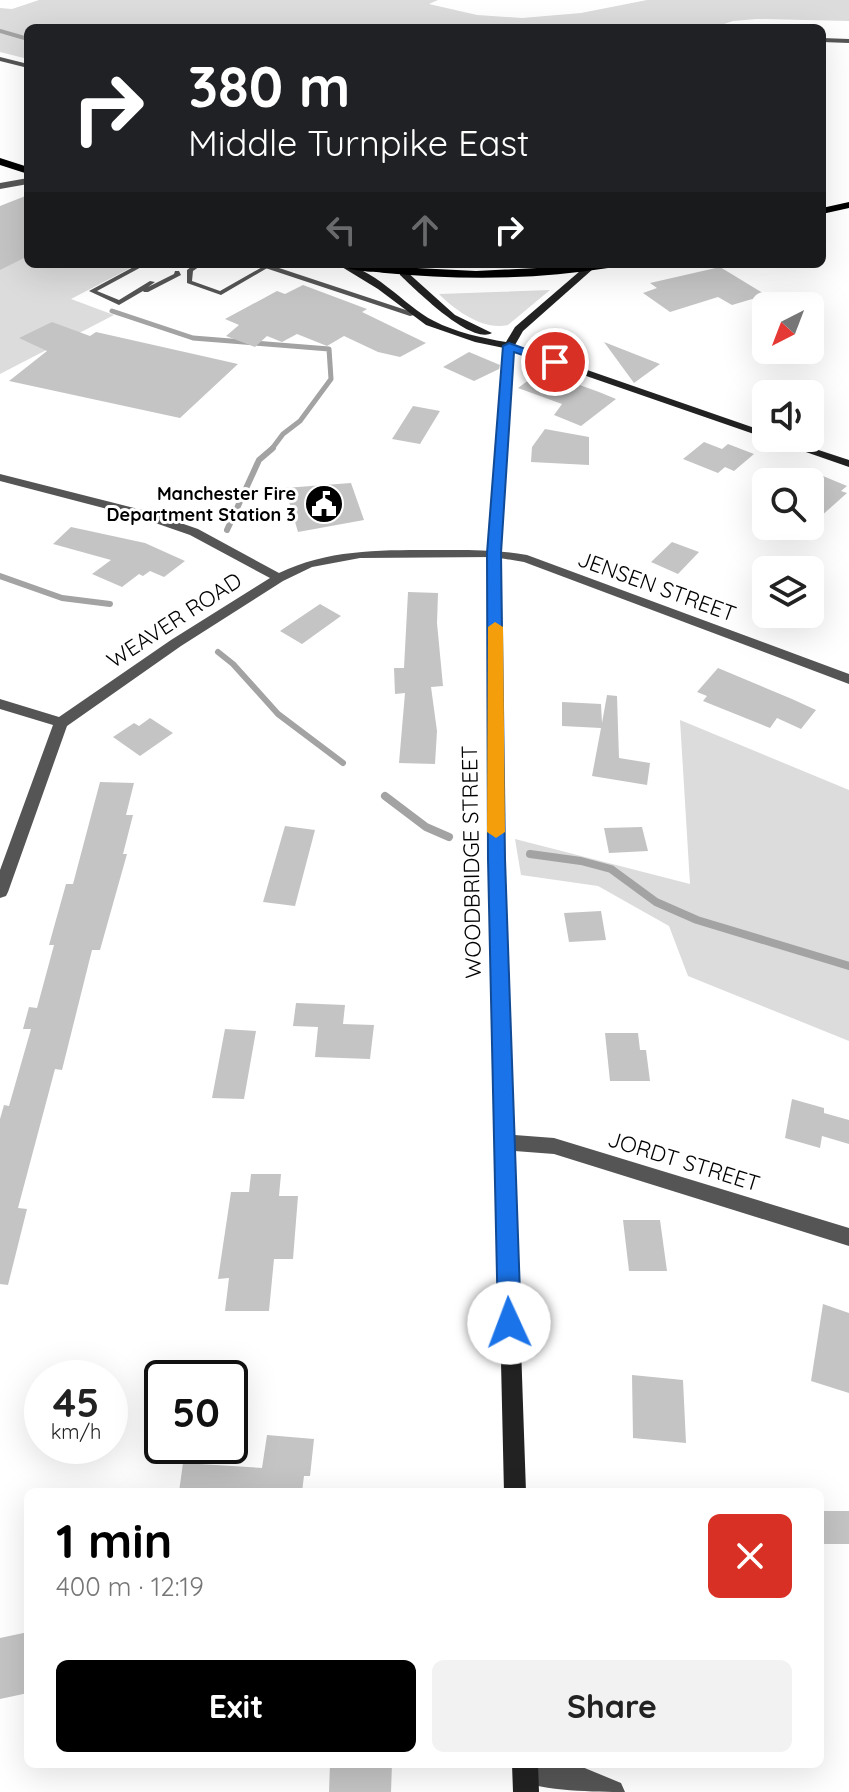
<!DOCTYPE html>
<html lang="en">
<head>
<meta charset="utf-8">
<style>
	:root { --surface:#fff; --page:#f2f2f2; --text:#222; --muted:#767676; --accent:#000 }
	body { margin:0; font-family:Quicksand,sans-serif; background:var(--page); color:var(--text); height:100vh; display:flex; flex-direction:column; font-size:30px; white-space:nowrap }
	* { box-sizing:border-box; margin:0 }
	p { font-size:26px; color:var(--muted) }
	.icon { flex:none; width:44px; height:44px; fill:none; stroke:currentColor; stroke-width:2; stroke-linecap:round; stroke-linejoin:round }
	.map { position:relative; flex:1; overflow:hidden }
	.panel { position:absolute; left:24px; top:1488px; width:800px; height:280px; display:flex; flex-direction:column; background:var(--surface); border-radius:12px; box-shadow:0 8px 32px #0002 }
	.panel>* { flex:none }
	.top-card { position:absolute; left:24px; top:24px; width:802px; height:244px; border-radius:12px; box-shadow:0 8px 32px #0002; background:#202124; color:#fff; overflow:hidden }
	.needle { width:52px; rotate:222deg }
	.controls { position:absolute; left:752px; top:292px; display:grid; gap:16px }
	.controls a { display:grid; place-items:center; width:72px; height:72px; border-radius:12px; background:var(--surface); box-shadow:0 8px 32px #0002; font-size:40px }
	.speed { position:absolute; left:24px; top:1360px; display:flex; gap:16px; font-size:40px; font-weight:700; text-align:center }
	.speed>* { display:grid; place-content:center; width:104px; height:104px; border-radius:50%; background:var(--surface); box-shadow:0 8px 32px #0002; line-height:1 }
	.speed small { font-size:20px; font-weight:400 }
	.speed .limit { border:4px solid #111; border-radius:12px; background:#fff; color:#111 }
	.pin { position:absolute; display:grid; place-items:center; width:68px; height:68px; color:#fff; margin:-34px; border:4px solid #fff; border-radius:50%; box-shadow:0 2px 8px #0007 }
	.me { position:absolute; width:88px; margin:-44px; rotate:358deg; stroke-linejoin:round; filter:drop-shadow(0 0 6px #0008) }
	.turn { display:flex; align-items:center; gap:28px; height:168px; padding:0 32px; font-size:36px }
	.turn .icon { width:104px; height:104px; stroke-width:2.5 }
	.turn b { display:block; font-size:56px; line-height:68px }
	.lanes { display:flex; align-items:center; height:76px; padding:0 32px; background:#0003; justify-content:center; gap:40px; direction:ltr }
	.lanes .off { opacity:.35 }
	.round { display:grid; place-items:center; flex:none; width:84px; height:84px; border-radius:12px; background:var(--page) }
	.overview { display:flex; align-items:center; justify-content:space-between; height:136px; padding:0 32px }
	h1 { font-size:48px; font-weight:700; line-height:60px; color:var(--accent) }
	.action { display:flex; gap:16px; margin-top:auto; padding:16px 32px }
	.action a { flex:1; height:92px; border-radius:12px; background:var(--accent); color:#fff; font-size:32px; font-weight:700; line-height:92px; text-align:center }
	.action a+a { background:var(--page); color:var(--text) }
	.map>svg:first-child { display:block }
	.green { fill:#dcdcdc }
	.lines { fill:none; stroke-linecap:round; stroke-linejoin:round }
	.stream-far3 { stroke:#a3a3a3; stroke-width:4 }
	.stream-far2 { stroke:#a3a3a3; stroke-width:5 }
	.stream-far1 { stroke:#a3a3a3; stroke-width:6 }
	.stream { stroke:#a3a3a3; stroke-width:8 }
	.building { fill:#c4c4c4 }
	.service { fill:#555; fill-rule:evenodd }
	.minor { fill:#555; fill-rule:evenodd }
	.tertiary { fill:#555; fill-rule:evenodd }
	.secondary { fill:#222; fill-rule:evenodd }
	.primary { fill:#000; fill-rule:evenodd }
	.route { fill:#1a73e8; stroke:#114b97; stroke-width:2 }
	.slow { fill:#f59e0b }
	.labels { text-anchor:middle; stroke-width:6; stroke-linejoin:round; paint-order:stroke }
	.far-poi-label { font-size:18px; font-weight:bold; fill:#000; stroke:#fff; text-anchor:end }
	.street-label { font-size:22px; fill:#000; stroke:#fff }
</style>
</head>
<body>
<div class="map">
<svg width="849" height="1792" viewBox="0 0 849 1792">
	<rect width="100%" height="100%" fill="#fff"/>
	<path class="green" d="M39,0H438L429,4L477,15L522,18L581,13L647,0H849V21L757,19L733,21L715,27L646,24L608,28H28V59L0,52V8L12,9Z
		M28,218V264H138L71,299L114,315L0,374V229Z
		M550,290L508,325C483,331 455,310 439,294Z
		M680,720L849,790V1041L688,976L669,926L598,886L521,875L515,839L690,884Z"/>
	<g class="lines">
		<path class="stream-far3" d="M0,31L28,39"/>
		<path class="stream-far2" d="M112,311L193,338L329,349L331,379L300,421L283,434L271,450"/>
		<path class="stream-far1" d="M227,530L259,460L273,448
			M0,576L62,598L110,604
			M218,652L233,664L278,714L343,763"/>
		<path class="stream" d="M385,796L426,827L449,837
			M530,854L581,861L611,869L656,902L697,920L849,966"/>
	</g>
	<path class="building" d="M28,195V256L0,270V206Z
		M720,267L766,295L732,305L718,297L670,312L643,293L657,288L650,283Z
		M303,285L367,309L362,312L426,343L400,357L378,352L344,336L327,346L297,334L282,342L267,336L255,347L226,336L239,325L225,319L277,291L285,294Z
		M52,322L90,336L96,332L238,364L180,418L9,381L47,351L19,338Z
		M604,342L660,364L634,383Z
		M469,352L500,365L499,369L474,381L443,367Z
		M541,371L599,392L616,399L581,426L554,415L562,404L518,388Z
		M413,406L440,411L420,444L392,439Z
		M545,429L589,437V465L531,462L532,447Z
		M704,442L722,449L728,444L754,454L734,471L725,467L718,473L683,459Z
		M823,476L847,486L841,491L847,493L810,526V487Z
		M351,483L364,520L298,532L285,488Z
		M71,527L145,543L185,561L164,577L150,571L143,576L139,574L122,587L92,574L111,560L53,544Z
		M672,542L699,552L678,574L651,562Z
		M408,592L438,593L437,623L443,686L431,687L437,731L435,764L399,763L405,693L395,694L394,668H404Z
		M320,604L341,616L302,644L280,631Z
		M718,668L792,699L816,710L801,729L777,718L770,728L703,701L707,696L697,692Z
		M607,695L617,696L619,758L650,763L647,785L592,776L601,728L562,726V702L601,704L602,723Z
		M150,718L173,733L140,756L113,737L134,723L139,726Z
		M100,782L134,783L126,815H133L123,854H127L100,950H92L62,1070L55,1069L18,1208L27,1209L8,1285L0,1284V1119L4,1105L9,1106L31,1029H23L29,1007L37,1008L54,945H49L66,884H73Z
		M285,826L315,830L295,906L263,902Z
		M642,827L648,851L609,853L604,828Z
		M601,911L606,940L569,942L564,913Z
		M296,1003L345,1005L343,1024L374,1025L370,1059L315,1057L318,1027L293,1026Z
		M225,1029L256,1031L244,1099L212,1098Z
		M605,1033H638L640,1050H646L650,1081H610Z
		M792,1099L824,1108V1113L849,1120V1144L822,1136L820,1148L785,1138Z
		M251,1174H281L279,1196H298L293,1259H274L269,1311H225L229,1278L218,1279L231,1192H249Z
		M623,1220H660L667,1271H629Z
		M823,1304L849,1313V1393L811,1381Z
		M632,1375L683,1380L686,1443L633,1438Z
		M267,1435L314,1439L310,1476H304L302,1492H179L183,1463L262,1468Z
		M820,1511H849V1544H820Z
		M28,1632V1693L0,1699V1638Z
		M330,1764H392L391,1792H329Z"/>
	<g class="lines">
		<path class="service" d="M139,264H147L97,291L119,300L150,281L155,282L148,287L174,274L175,271H179L181,275L148,292H144L143,291L119,305L89,291Z
			M195,264H203L193,271L192,281L220,291L264,266L269,267L221,295L187,283V270Z"/>
		<path class="minor" d="M822,38L849,39V43L822,42Z
			M0,57L28,64V68L0,61Z
			M253,264H267L418,314L410,316Z
			M0,474L146,511L198,529L279,573C327,550 377,550 429,550C463,550 494,549 527,555L849,674V684L524,562L494,557L360,558L312,567L283,581L181,646L67,726L8,892L6,896L0,898V870L53,725L0,709V699L59,717L171,640L270,578L190,535L138,517L0,481Z
			M503,1134L554,1138L849,1228V1246L554,1154L503,1150L496,1148L494,1142L496,1136Z
			M516,1764H575L621,1783L625,1792C596,1792 543,1791 517,1780L513,1771Z"/>
		<path class="tertiary" d="M28,178V184L0,189V183Z"/>
		<path class="secondary" d="M337,264C372,264 404,306 434,321C455,332 482,338 506,342L515,327L587,265H593V269L523,331L515,345L766,432V438H782L849,460V467L514,351L500,553L502,796L526,1492H504L488,796V553L504,348L475,342L426,325L378,289Z
			M400,271H406L455,315L492,333C471,345 416,290 400,275Z
			M512,1764H538L539,1792H513Z"/>
		<path class="primary" d="M0,158L28,167V174L0,165Z
			M849,202V208L822,214V208Z
			M337,264L476,271L614,264L608,268C534,280 460,280 385,273C371,271 349,272 337,264Z"/>
	</g>
	<path class="route" d="M509,343L561,362L555,366L514,352L501,553L505,859L521,1323L518,1331L509,1335L501,1331L498,1323L488,859L487,553L503,346Z"/>
	<path class="slow" d="M495,622L503,627L505,832L496,838L487,832L488,627Z"/>
	<defs>
		<symbol id="civic-disc" viewBox="-11 -11 22 22"><circle r="9.5" fill="#000" stroke="#fff"/><path d="M-.6-6.5H3V-4.5H.6V-3L4-1V1h2V6H-6V1h2V-1L-.6-3ZM-1.2 2.5V6h2.4V2.5Z" fill="#fff"/></symbol>
	</defs>
	<g fill-rule="evenodd">
		<use href="#civic-disc" x="302" y="482" width="44" height="44"/>
	</g>
	<g class="labels">
		<g class="far-poi-label">
			<text x="296" y="500">Manchester Fire<tspan x="296" dy="21">Department Station 3</tspan></text>
		</g>
		<g class="street-label">
			<text transform="translate(657 586) rotate(20)" y="8">JENSEN STREET</text>
			<text transform="translate(174 620) rotate(-33)" y="8">WEAVER ROAD</text>
			<text transform="translate(471 862) rotate(-91)" y="8">WOODBRIDGE STREET</text>
			<text transform="translate(684 1161) rotate(17)" y="8">JORDT STREET</text>
		</g>
	</g>
</svg>
<div class="controls">
<a><svg class="needle" viewBox="-14 -14 28 28"><path d="M0-13l5 13h-10z" fill="#e53935"/><path d="M0 13l5-13h-10z" fill="#767676"/></svg></a>
<a><svg class="icon" aria-label="sound" viewBox="0 0 24 24"><path d="M4 9h4l5-4v14l-5-4H4zM17 9q2 3 0 6"/></svg></a>
<a><svg class="icon" aria-label="search" viewBox="0 0 24 24"><circle cx="10" cy="10" r="6"/><path d="M15 15l6 6"/></svg></a>
<a><svg class="icon" aria-label="layers" viewBox="0 0 24 24"><path d="M12 4l9 5-9 5-9-5zM3 14l9 5 9-5"/></svg></a>
</div>
<div class="speed"><div>45<small>km/h</small></div><div class="limit">50</div></div>
<div class="pin" style="left:555px;top:362px;background:#d93025"><svg class="icon" aria-label="arrive" viewBox="0 0 24 24"><path d="M6 21V4h12l-3 4 3 4H6"/></svg></div>
<svg class="me" style="left:509px;top:1323px" viewBox="-20 -20 40 40"><circle r="19" fill="#fff"/><path d="M0-13L10 11 0 6-10 11z" fill="#1a73e8"/></svg>
<div class="top-card">
<div class="turn"><svg class="icon" aria-label="right" viewBox="0 0 24 24"><path d="M7 20v-9h11M14 6l5 5-5 5"/></svg><div><b>380 m</b>Middle Turnpike East</div></div>
<div class="lanes"><svg class="icon off" aria-label="left" viewBox="0 0 24 24"><path d="M17 20v-9H6M10 6l-5 5 5 5"/></svg><svg class="icon off" aria-label="ahead" viewBox="0 0 24 24"><path d="M12 20V5M6 11l6-6 6 6"/></svg><svg class="icon" aria-label="right" viewBox="0 0 24 24"><path d="M7 20v-9h11M14 6l5 5-5 5"/></svg></div>
</div>
<section class="panel">
<div class="overview"><div><h1>1 min</h1><p>400 m · 12:19</p></div><a class="round" style="background:#d93025;color:#fff"><svg class="icon" aria-label="close" viewBox="0 0 24 24"><path d="M6 6l12 12M18 6L6 18"/></svg></a></div>
<div class="action"><a>Exit</a><a>Share</a></div>
</section>
</div>
</body>
</html>
